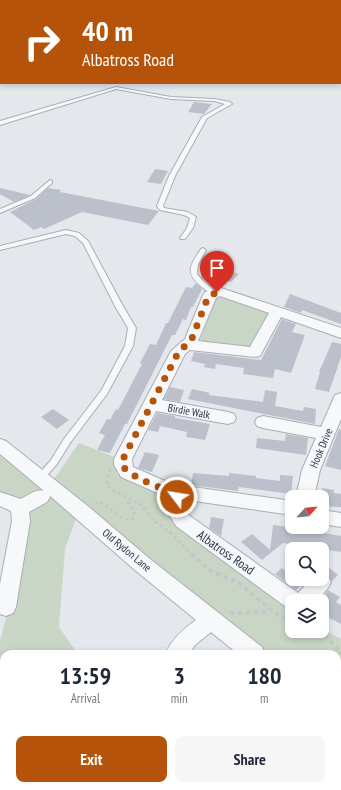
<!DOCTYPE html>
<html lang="en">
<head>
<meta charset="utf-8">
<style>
	:root { --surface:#fff; --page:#f6f6f7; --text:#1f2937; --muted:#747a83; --accent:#b45309 }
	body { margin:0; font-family:"PT Sans Narrow",sans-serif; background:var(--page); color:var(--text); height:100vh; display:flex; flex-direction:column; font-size:15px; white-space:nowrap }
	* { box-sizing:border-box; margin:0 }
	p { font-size:13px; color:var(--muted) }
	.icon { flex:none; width:22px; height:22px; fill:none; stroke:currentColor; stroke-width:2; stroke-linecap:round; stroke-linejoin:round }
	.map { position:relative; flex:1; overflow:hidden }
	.sheet { position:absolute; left:0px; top:650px; width:341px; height:140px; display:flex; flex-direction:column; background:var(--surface); border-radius:12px 12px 0 0; box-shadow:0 2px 6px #0003 }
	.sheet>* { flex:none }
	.banner { position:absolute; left:0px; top:0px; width:341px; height:84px; box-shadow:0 2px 6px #0003; background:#b45309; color:#fff; overflow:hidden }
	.needle { width:26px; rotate:63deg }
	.tools { position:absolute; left:285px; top:490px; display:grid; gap:8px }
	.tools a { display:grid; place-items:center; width:44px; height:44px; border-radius:8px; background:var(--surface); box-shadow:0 2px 6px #0003; font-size:20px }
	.pin { position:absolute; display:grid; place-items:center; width:34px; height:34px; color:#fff; margin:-41px -17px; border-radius:50% 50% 50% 0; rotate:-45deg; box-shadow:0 0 4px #0007 }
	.pin .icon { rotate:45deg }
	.me { position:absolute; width:44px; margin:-22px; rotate:301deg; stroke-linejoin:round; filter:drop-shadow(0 0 3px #0008) }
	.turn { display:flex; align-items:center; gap:14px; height:84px; padding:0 16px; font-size:18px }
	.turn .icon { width:52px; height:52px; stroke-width:2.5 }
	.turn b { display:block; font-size:28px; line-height:34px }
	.eta { display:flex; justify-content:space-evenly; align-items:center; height:68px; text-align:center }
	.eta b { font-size:24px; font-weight:800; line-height:28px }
	.cta { display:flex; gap:8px; margin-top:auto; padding:8px 16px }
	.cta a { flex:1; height:46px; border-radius:8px; background:var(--accent); color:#fff; font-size:16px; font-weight:800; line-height:46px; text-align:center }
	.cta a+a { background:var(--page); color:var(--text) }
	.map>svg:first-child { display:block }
	.green { fill:#c9d6c5 }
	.building { fill:#bbc0ca }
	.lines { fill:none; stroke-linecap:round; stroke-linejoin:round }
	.service-casing { stroke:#a9aeb7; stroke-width:2 }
	.minor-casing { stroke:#a9aeb7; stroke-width:2 }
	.primary-casing { stroke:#a3abb8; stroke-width:2 }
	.path-far2 { stroke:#c2c5cb; stroke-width:1.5; stroke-dasharray:1.5 1.5; stroke-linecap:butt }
	.path-far1 { stroke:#c2c5cb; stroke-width:2.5; stroke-dasharray:3 3; stroke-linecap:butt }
	.path { stroke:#c2c5cb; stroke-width:3.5; stroke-dasharray:4 4; stroke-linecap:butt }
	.service { fill:#f7f8fa; fill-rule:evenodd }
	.minor { fill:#f7f8fa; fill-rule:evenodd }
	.primary { fill:#fff; fill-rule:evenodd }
	.route { stroke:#b45309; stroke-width:7; stroke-dasharray:0 12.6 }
	.labels { text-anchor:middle; stroke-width:3; stroke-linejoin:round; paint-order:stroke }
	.street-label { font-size:11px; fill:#2b3445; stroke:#f4f6f9 }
	.near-street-label { font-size:13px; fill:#2b3445; stroke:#f4f6f9 }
</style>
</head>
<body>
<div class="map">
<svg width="341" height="790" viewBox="0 0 341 790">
	<rect width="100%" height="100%" fill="#e4e7ec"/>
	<path class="green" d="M67,0H214L216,1H69Z
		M228,296L273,313L253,349L200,341L215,299Z
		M79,443L117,458V474L166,497L171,501L292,608V631H322V629L341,639V711L337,709V654H303L298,650L295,654H265L102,522L54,479Z
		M0,455H1L43,488L23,500L0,492Z
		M50,495L76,519L65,549L59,627L78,654H4V769L0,774V641L23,554L28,511Z"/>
	<path class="building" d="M194,102L212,104L204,114L188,112Z
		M155,169L168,171L161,184L147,182Z
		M0,188L30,195L14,202L0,194Z
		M48,188L61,190L60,192L159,211L148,225L82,212L44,229L41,227L34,230L10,212L36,199Z
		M212,265L239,274L231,282L208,275L205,281L201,277Z
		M196,283L202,289L193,307H191L186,320L183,319L175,335H172L127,424H125L110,453L97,450L105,435L99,433L107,419L110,420L116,409L118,410L142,364L140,363L150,344L156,345L166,323H168L186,287L192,288Z
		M290,294L341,313V324L302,310L301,313L284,307Z
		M282,319L296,324L292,332L305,335L291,373L275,369L273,378L243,374L244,368L216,364L215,369L204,367L205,364L191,361L194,352L261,360Z
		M332,342L341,344V357L329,392L315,389L320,372H319Z
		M170,387L184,390L180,402L164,399Z
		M192,389L210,393L209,395L263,402L265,390L277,392L275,406L303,411L304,407L316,409L315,424L188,399Z
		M53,409L69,420L57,429L41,417Z
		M157,413L175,416V418L210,424L205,440L186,437L187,432L160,426L158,432L148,430Z
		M339,429H341V470L325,466Z
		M286,434L308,438L306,455L256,448L257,438L285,441Z
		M145,452L159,455L152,472L138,468Z
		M193,473L229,476V473L256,476V478L280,481V475L293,476L291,494L239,487L238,491L191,485Z
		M322,488L334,490V493L341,494V507L322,506Z
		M211,517L224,519L221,536L209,528Z
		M273,525L297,528L296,533L303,534L305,530L341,536V552L283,543L262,560L241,542L252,534L270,550Z
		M328,567L338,575L332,581L328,575L322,573Z
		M282,568L292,576V579H296L302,584L296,590L275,574Z
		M328,590L340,597L336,602L341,605V624L322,614V600Z"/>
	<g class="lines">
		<defs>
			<path id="service" d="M116,87L171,97L214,99L230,102L232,104L207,118L175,176L163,206L164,208L188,212L196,217L193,228L185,239H181L180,238L187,228L190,218L184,215L160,210L157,206L169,176L202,117L225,104L214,101L171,99L116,89L0,125V121Z
				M50,180L52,181V183L35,198L0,213V209L31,196Z
				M66,230L79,233L88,241L123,306L136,328L133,346L107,394L70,443L57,464L43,480H37L36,478L37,476L51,460L64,439L101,391L125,346L128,328L115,306L83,243L75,236L66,234L0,250V246Z
				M203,248L206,250L198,265L197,274L203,281L216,292L217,293L216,294C211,295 207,291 203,288C185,274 189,266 201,249Z
				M55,786H70L72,790H57Z"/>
			<path id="minor" d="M221,288L341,328V338L281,317L260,356L255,357L190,350L185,354L162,400L228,412L234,414L236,418L234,422L228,424L156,411L132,459L133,467L172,484L292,501V515L187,500L186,511L190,516L298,593L311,579H322V574L328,576L331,582L328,588L317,601H292V610L286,607L176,526L168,513L169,498L121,477L114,465V459L171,351L185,339L203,295L205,292ZM220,296L269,313L250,347L198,341L216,298Z
				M341,393V419L320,470L314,497H296L302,470L316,438L263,428L257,426L255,422L257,418L263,416L321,427L335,395Z
				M0,439L6,441L89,507L150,559L262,647L265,654H238L211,632L195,645L189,654H165C172,639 183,629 196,620L136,571L49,495L50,497L47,502L29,512L30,521L16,607L13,613L6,616L0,614V584L12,521L11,511L0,506V492L21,499C28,495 36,489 44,491L0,454Z
				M322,510L341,513V527L322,524Z
				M337,704L341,706V728L337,726Z
				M68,786H93L91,790H66Z"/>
			<path id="primary" d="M18,0H28V1H18Z
				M233,0H245V1H233Z
				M340,2H341V8H340Z
				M0,30H1V38H0Z
				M340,45H341V53H340Z"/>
		</defs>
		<use href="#service" class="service-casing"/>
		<use href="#minor" class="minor-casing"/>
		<use href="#primary" class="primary-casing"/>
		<path class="path-far2" d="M254,0L256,1
			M265,0L267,1"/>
		<path class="path-far1" d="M110,469L107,485L111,489L142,505L154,521L171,533L192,555
			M95,504L99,502C111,507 119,522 133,519C136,512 133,507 128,502L129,499"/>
		<path class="path" d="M191,554L211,571L239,583L275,613L292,621
			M230,613L266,612L270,609
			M318,631L324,634L341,653"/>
		<use href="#service" class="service"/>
		<use href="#minor" class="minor"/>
		<use href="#primary" class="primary"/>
	</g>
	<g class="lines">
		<path class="route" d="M177,497L178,493C166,491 128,476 123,466V459L179,351L191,341L208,297L217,292"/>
	</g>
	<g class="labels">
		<g class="street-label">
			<text transform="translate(189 411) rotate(10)" y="4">Birdie Walk</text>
			<text transform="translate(321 448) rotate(-67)" y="4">Hook Drive</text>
			<text transform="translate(127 550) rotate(40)" y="4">Old Rydon Lane</text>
		</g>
		<g class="near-street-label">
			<text transform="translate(226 552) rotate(35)" y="5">Albatross Road</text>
		</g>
	</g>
</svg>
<div class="tools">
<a><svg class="needle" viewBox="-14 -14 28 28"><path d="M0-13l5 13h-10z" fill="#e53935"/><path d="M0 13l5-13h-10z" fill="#747a83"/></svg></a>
<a><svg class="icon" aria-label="search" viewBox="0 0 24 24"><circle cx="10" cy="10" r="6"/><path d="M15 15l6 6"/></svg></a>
<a><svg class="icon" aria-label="layers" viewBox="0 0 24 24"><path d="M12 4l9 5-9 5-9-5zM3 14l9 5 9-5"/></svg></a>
</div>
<div class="pin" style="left:217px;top:292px;background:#d93025"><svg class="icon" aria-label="arrive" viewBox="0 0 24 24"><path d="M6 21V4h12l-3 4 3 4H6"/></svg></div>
<svg class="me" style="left:177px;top:497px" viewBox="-20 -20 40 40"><circle r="17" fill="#b45309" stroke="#fff" stroke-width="3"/><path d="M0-11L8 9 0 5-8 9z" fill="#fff"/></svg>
<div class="banner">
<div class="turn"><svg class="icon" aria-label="right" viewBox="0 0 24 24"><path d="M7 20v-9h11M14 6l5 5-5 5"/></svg><div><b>40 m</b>Albatross Road</div></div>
</div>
<section class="sheet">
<div class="eta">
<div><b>13:59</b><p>Arrival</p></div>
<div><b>3</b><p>min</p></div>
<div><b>180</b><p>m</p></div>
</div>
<div class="cta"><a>Exit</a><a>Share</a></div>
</section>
</div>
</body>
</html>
